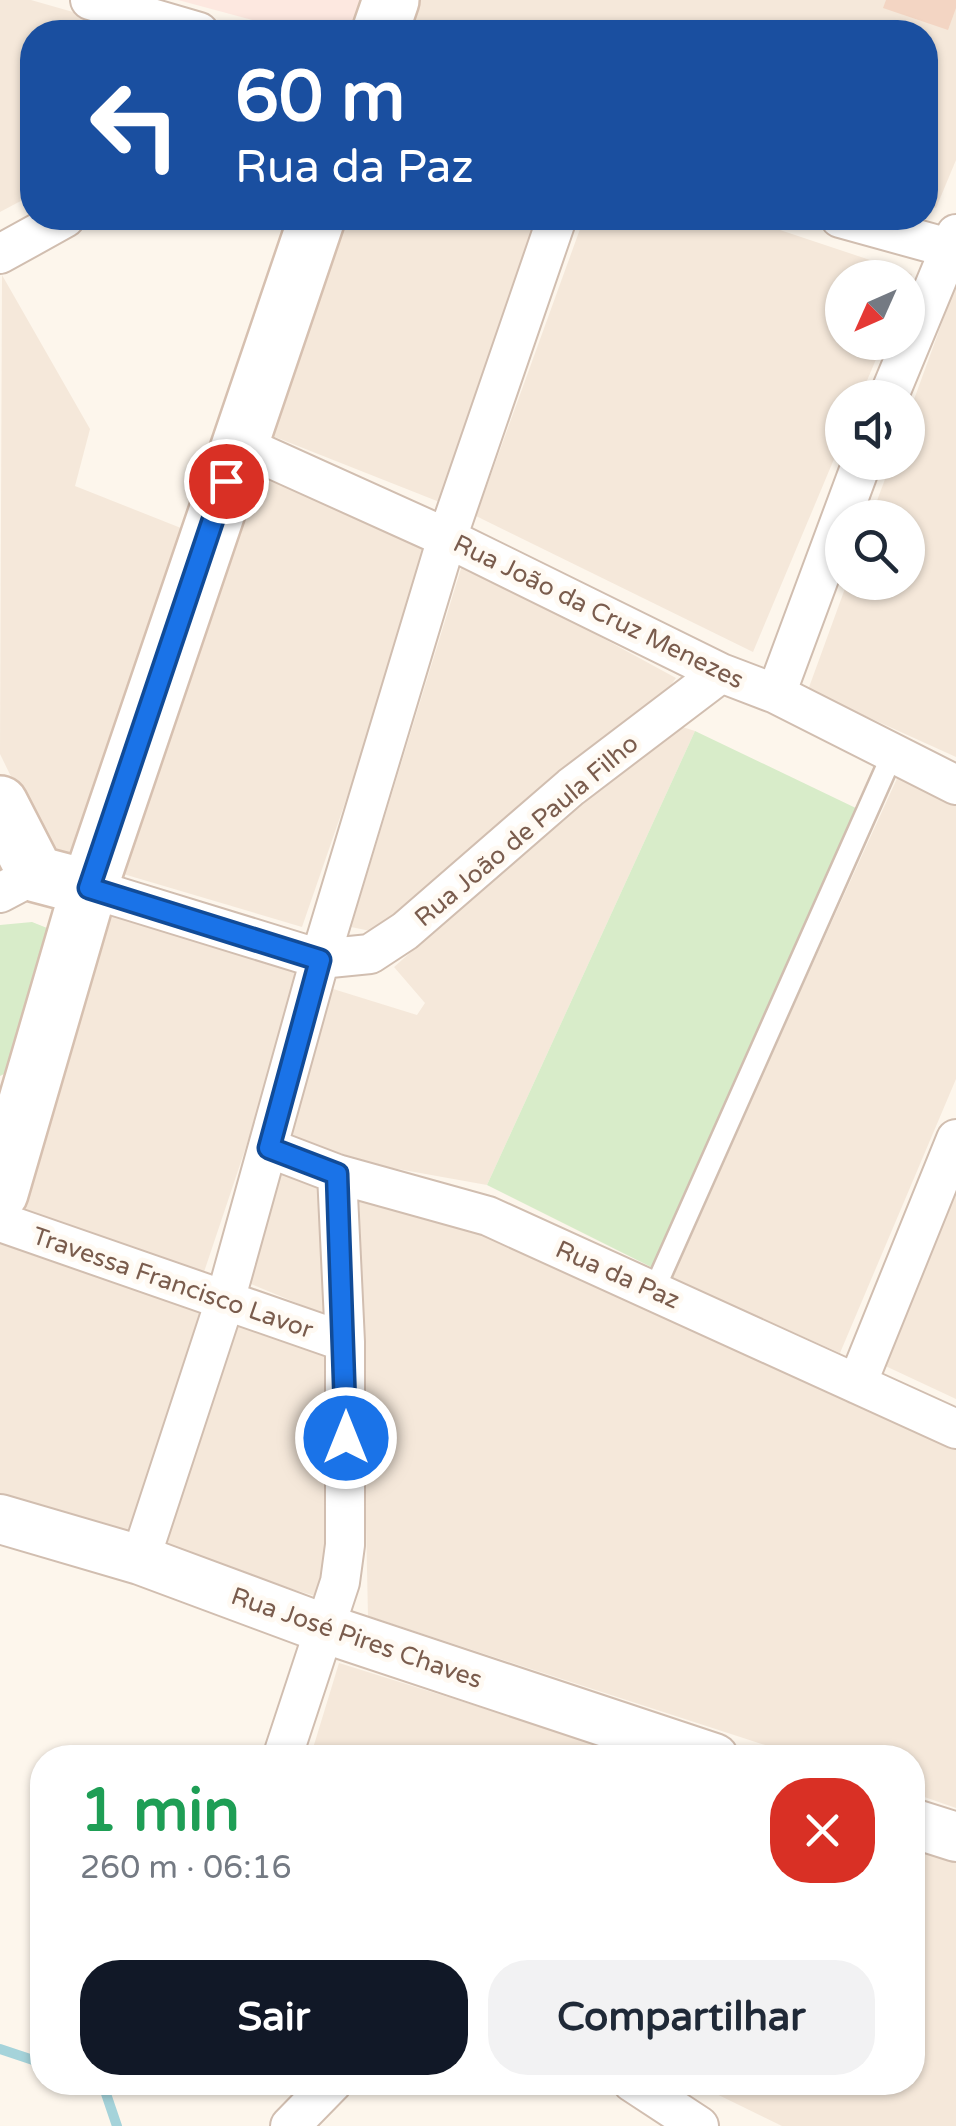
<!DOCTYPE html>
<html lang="pt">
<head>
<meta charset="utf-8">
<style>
	:root { --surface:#fff; --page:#f2f2f3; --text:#1f2937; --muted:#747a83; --accent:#111827 }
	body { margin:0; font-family:"Varela Round",sans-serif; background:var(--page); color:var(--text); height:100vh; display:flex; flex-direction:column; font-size:38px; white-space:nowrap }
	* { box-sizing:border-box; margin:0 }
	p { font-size:32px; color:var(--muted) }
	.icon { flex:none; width:55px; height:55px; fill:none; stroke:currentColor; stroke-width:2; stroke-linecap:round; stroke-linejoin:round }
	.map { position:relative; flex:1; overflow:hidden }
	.panel { position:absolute; left:30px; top:1745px; width:895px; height:350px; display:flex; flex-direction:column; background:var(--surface); border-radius:40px; box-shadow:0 2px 8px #0004 }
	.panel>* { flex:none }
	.hud { position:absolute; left:20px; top:20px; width:918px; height:210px; border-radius:40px; box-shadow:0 2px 8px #0004; background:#1a4fa0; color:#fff; overflow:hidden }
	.needle { width:65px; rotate:225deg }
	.fabs { position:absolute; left:825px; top:260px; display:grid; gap:20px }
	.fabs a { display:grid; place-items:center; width:100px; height:100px; border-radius:50%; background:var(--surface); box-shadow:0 2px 8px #0004; font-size:50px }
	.pin { position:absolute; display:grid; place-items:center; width:85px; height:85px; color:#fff; margin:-42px; border:5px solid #fff; border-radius:50%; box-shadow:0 2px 10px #0007 }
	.me { position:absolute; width:110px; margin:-55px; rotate:0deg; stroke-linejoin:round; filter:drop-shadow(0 0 8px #0008) }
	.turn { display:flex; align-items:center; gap:35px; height:210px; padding:0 50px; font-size:45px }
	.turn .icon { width:130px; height:130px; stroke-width:2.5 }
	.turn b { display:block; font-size:70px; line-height:85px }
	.round { display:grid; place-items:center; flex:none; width:105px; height:105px; border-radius:40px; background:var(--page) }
	.overview { display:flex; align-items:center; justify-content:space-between; height:170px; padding:0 50px }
	h1 { font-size:60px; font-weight:700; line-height:75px; color:#1e9e55 }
	.button { display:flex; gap:20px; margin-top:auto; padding:20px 50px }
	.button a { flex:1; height:115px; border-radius:40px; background:var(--accent); color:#fff; font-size:40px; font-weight:700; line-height:115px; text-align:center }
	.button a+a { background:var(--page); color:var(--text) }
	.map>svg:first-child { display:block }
	.residential { fill:#f5e8da }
	.commercial { fill:#fde8e0 }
	.green { fill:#d8ecc9 }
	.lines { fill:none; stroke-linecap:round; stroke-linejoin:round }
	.stream { stroke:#a5d3da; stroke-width:10 }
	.building { fill:#f3d5c3 }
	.service-casing { stroke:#d1beb0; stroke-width:25 }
	.minor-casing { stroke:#d1beb0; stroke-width:42 }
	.tertiary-casing { stroke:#d1beb0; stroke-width:52 }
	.secondary-casing { stroke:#d6c0b0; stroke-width:60 }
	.service { stroke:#fff; stroke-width:20 }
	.minor { stroke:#fff; stroke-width:38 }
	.tertiary { stroke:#fff; stroke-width:48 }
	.secondary { stroke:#fff; stroke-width:55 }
	.route-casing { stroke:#114b97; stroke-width:25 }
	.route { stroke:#1a73e8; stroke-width:18 }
	.labels { text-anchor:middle; stroke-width:10; stroke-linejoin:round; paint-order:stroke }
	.street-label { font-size:25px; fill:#7a5c4d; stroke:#fffaf3 }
</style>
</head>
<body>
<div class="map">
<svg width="956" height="2126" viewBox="0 0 956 2126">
	<rect width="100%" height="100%" fill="#fdf6ec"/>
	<path class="residential" d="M0,0H31L143,32H32V195L0,212Z
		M413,0H956V160L936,208L925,206V32H403Z
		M331,218H547L442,503L265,433Z
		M584,218H744L912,274L908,285V278H842V342L883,343L860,397L842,398V440L753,652L476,516Z
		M2,275L90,429L75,486L191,532L89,862L45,846L0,754Z
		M956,284V757L808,690L847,583L908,582V518L871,517L891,463L908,462V416Z
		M253,461L434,546L302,927L120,873Z
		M463,562L676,678L657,705L385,934L351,927Z
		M670,723L695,731L487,1185L381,1166L292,1138L330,988L417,1015L425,1003L394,967Z
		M899,774L956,805V1079L840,1353L670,1278Z
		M110,909L304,974L204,1272L14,1210Z
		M276,1173L329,1188L328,1316L239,1279Z
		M956,1175V1399L879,1363Z
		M359,1197L496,1234L956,1444V1808L913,1793L912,1758L802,1757L368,1616Z
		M0,1244L215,1313L130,1536L0,1495Z
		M230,1318L333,1357L325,1599L160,1549Z
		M339,1663L639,1757L310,1758Z
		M913,1844L956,1859V2126H782L694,2083L912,2082Z"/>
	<path class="commercial" d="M178,0H372L361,32H297Z"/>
	<path class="green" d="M695,731L862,811L659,1271L487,1185Z
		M32,922L47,928L55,940L12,1070L0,1076V925Z"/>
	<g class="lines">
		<path class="stream" d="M0,2049L42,2063
			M102,2082L117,2126"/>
	</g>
	<path class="building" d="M886,0H956V8L948,30L883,8Z"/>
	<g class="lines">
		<defs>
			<path id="service" d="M654,1290L893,753"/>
			<path id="minor" d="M90,0L199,32
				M840,218L956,250
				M0,254L65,218
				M888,398L956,234
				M239,444L447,538L721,673L776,694L956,785
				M776,694L862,462
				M89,888L320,959L370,954L405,931L571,787L721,673
				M0,893L36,874
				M269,1148L337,1174L488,1216L956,1429
				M0,1222L345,1342
				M857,1384L956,1139
				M140,1560L225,1301L320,959L447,538L557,218
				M282,1758L340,1582L345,1545V1342L337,1174
				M632,2082L699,2126
				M290,2126L333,2082"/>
			<path id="tertiary" d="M0,1519L140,1560L323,1628L714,1758
				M912,1823L956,1837"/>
			<path id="secondary" d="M380,32L391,0
				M0,804L36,874L89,888
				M0,1193L89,888L317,218"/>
		</defs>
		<use href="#service" class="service-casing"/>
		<use href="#minor" class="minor-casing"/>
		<use href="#tertiary" class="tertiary-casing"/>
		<use href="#secondary" class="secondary-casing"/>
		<use href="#service" class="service"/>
		<use href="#minor" class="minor"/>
		<use href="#tertiary" class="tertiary"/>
		<use href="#secondary" class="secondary"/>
	</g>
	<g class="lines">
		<defs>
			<path id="route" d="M226,481L89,888L320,960L269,1148L337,1174L346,1438"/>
		</defs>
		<use href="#route" class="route-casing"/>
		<use href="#route" class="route"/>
	</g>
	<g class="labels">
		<g class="street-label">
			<text transform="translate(599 611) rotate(26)" y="9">Rua João da Cruz Menezes</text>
			<text transform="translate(526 830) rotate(-40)" y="9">Rua João de Paula Filho</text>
			<text transform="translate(618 1274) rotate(24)" y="9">Rua da Paz</text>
			<text transform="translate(173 1282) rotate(19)" y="9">Travessa Francisco Lavor</text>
			<text transform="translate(357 1637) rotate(19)" y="9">Rua José Pires Chaves</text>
		</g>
	</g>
</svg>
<div class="fabs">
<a><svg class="needle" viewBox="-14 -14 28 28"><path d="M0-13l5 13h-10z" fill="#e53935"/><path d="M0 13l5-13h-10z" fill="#747a83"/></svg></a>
<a><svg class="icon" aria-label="sound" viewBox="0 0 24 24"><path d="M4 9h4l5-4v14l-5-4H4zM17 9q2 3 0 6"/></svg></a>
<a><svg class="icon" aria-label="search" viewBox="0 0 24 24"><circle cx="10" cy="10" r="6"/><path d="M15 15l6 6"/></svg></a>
</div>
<div class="pin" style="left:226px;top:481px;background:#d93025"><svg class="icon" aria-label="arrive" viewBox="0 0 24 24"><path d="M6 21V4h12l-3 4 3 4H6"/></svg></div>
<svg class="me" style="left:346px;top:1438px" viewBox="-20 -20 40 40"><circle r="17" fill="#1a73e8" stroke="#fff" stroke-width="3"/><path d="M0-11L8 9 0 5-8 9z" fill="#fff"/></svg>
<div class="hud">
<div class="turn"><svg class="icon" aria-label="left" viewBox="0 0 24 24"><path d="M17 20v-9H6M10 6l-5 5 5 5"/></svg><div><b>60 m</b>Rua da Paz</div></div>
</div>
<section class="panel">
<div class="overview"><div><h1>1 min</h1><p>260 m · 06:16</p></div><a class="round" style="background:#d93025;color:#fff"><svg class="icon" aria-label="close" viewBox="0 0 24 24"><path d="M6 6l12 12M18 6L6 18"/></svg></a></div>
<div class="button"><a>Sair</a><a>Compartilhar</a></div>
</section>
</div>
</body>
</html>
